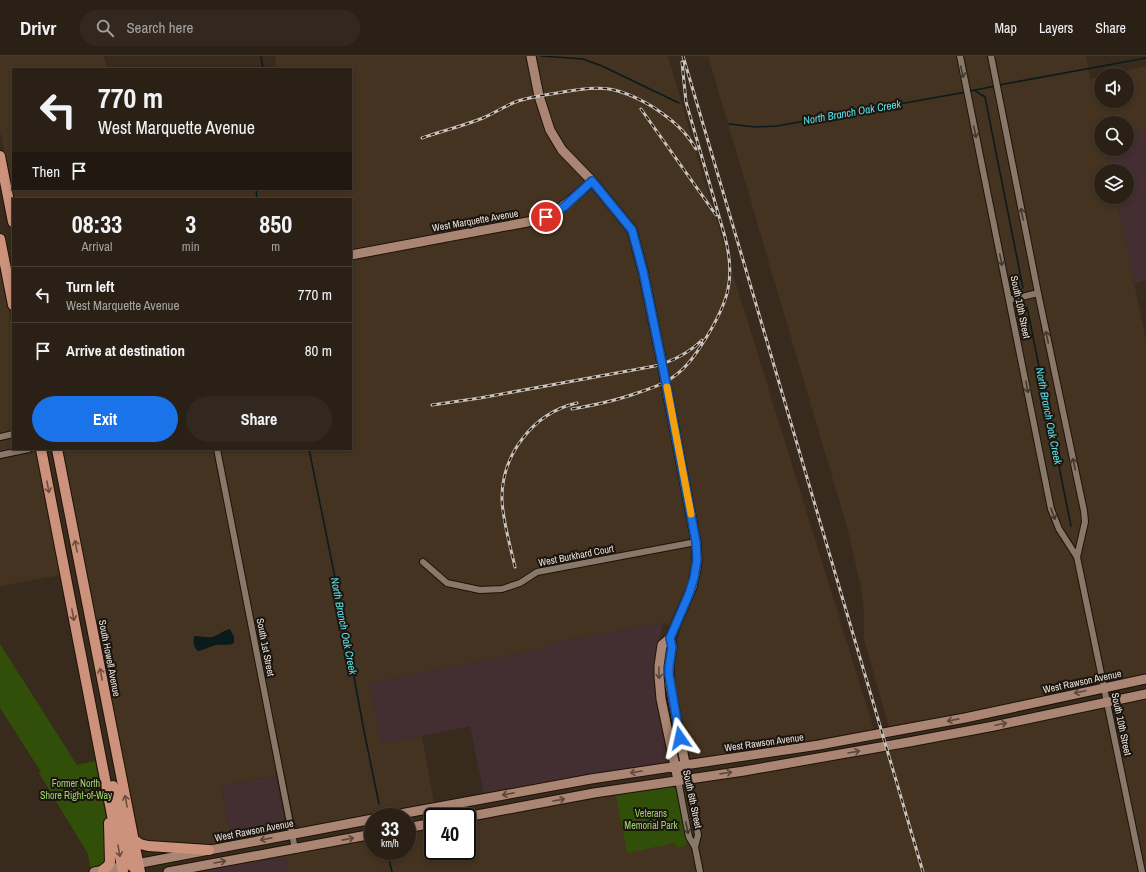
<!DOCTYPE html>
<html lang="en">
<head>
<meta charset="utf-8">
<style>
	:root { --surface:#2a2016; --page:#32281f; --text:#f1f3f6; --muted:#a5a3a1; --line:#463e35; --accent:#1a73e8 }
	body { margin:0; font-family:"Archivo Narrow",sans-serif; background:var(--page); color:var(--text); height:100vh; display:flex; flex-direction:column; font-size:15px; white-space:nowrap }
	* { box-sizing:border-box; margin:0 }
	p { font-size:13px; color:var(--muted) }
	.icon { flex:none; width:22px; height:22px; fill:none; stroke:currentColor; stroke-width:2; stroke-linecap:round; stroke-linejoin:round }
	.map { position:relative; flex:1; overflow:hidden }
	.drawer { position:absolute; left:12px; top:142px; width:340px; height:252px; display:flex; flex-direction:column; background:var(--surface); border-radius:0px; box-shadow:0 2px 6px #0003,0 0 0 1px var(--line) }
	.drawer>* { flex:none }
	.hud { position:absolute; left:12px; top:12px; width:340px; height:122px; border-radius:0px; box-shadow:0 2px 6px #0003,0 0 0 1px var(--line); background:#2a2016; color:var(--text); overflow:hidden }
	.controls { position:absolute; left:1094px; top:12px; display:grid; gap:8px }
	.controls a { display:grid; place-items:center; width:40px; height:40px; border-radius:50%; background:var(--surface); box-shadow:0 2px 6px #0003,0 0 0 1px var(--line); font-size:20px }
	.speed { position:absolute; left:364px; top:752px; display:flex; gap:8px; font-size:20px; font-weight:700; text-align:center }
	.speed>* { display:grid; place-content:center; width:52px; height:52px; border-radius:50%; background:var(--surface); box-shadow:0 2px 6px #0003,0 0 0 1px var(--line); line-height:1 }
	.speed small { font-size:10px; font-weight:400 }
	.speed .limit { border:2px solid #111; border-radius:6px; background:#fff; color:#111 }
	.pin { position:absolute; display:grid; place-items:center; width:34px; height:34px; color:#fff; margin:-17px; border:2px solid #fff; border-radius:50%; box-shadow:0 1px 4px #0007 }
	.me { position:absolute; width:44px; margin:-22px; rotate:349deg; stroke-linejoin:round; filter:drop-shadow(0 0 3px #0008) }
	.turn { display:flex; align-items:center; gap:14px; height:84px; padding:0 20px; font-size:18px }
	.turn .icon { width:52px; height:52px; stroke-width:2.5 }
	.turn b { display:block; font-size:28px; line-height:34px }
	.then { display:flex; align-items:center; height:38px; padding:0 20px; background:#0003; gap:8px; font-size:15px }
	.eta { display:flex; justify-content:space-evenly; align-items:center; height:68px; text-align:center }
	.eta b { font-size:24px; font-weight:700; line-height:28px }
	.button { display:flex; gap:8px; margin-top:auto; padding:8px 20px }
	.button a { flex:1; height:46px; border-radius:24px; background:var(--accent); color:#fff; font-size:16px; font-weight:700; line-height:46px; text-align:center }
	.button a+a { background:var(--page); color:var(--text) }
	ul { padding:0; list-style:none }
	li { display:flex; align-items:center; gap:12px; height:56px; padding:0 20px; border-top:1px solid var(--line) }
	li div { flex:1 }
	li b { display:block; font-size:15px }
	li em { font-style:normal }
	header { display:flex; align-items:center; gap:24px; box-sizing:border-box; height:56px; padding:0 20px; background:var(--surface); border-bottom:1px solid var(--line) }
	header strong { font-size:19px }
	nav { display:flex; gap:22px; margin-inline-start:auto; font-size:14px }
	.search { width:280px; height:36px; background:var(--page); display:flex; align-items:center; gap:10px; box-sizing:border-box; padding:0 14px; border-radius:22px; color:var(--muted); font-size:15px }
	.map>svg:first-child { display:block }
	.commercial { fill:#432f32 }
	.built { fill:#443320 }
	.green { fill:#314f08 }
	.water { fill:#091b1c }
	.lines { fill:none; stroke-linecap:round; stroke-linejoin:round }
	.stream { stroke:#091b1c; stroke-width:1.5 }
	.street-casing { stroke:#1f1307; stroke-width:8 }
	.secondary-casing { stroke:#1f1307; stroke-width:11 }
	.primary-casing { stroke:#1f1307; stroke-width:12 }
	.street { stroke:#887869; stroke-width:6 }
	.secondary { stroke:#aa8573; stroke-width:9 }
	.primary { stroke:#cc927c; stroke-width:10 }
	.rail-casing { stroke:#cbc2b9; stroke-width:3 }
	.rail { stroke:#1b150f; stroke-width:1.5; stroke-dasharray:4.5; stroke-linecap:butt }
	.oneway { stroke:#41382e }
	.oneway2 { stroke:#6b4d40 }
	.oneway3 { stroke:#5b473c }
	.route-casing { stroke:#114b97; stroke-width:10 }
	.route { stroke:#1a73e8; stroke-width:7 }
	.slow { stroke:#f59e0b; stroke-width:7 }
	.labels { text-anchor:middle; stroke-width:4; stroke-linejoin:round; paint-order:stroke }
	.street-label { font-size:10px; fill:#eae1d9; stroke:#1b150f }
	.park-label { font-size:10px; fill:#9ed469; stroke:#1b150f }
	.water-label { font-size:11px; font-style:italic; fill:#57e3ea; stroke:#1b150f }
</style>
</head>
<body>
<header>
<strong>Drivr</strong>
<div class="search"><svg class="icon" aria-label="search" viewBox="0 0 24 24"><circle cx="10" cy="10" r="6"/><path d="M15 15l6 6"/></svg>Search here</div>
<nav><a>Map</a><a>Layers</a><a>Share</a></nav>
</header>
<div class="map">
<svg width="1146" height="816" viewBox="0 0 1146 816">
	<rect width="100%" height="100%" fill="#382b1d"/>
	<path class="commercial" d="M1146,73V224L1134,227L1116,141H1127V115H1110L1106,93H1127V76Z
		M663,567L658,589L669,700L668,703L664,707L588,719L484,738L470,670L381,688L369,627L546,592L545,588Z
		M276,720L285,767L283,773L282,775L272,777L232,784L221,730Z
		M285,799L289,816H194Z"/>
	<path class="built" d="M0,0H104L107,13H13V133H351V13H277L275,0H668L703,121L874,674L710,701L692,702L688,699L686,695L674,630L673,607L680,575L663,567L545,588L546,592L369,627L381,688L422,680L434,747L310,771H300L296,768L294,764L285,718L221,730L232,784L204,790L145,787L139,782L137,775L62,393H351V143H14L0,74Z
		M708,0H1086L1090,23L1101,20V45H1127V19H1107L1146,10V73L1127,76V67H1101V93H1106L1110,115H1101V141H1116L1146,284V617L948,661L889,671L864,583V554L861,532L847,471Z
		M0,217H1L13,273V393H36L61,519L0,530Z
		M1146,643V816H289L285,799L373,783V795H407V777L433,772V795H467V766L616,739L672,731L897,693Z"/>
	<path class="green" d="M0,588L77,709L95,705L106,762L108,802L104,809L90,812L88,798L39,717L41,716L0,652Z
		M672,731L676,734L687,787L685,790L676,792L675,787L627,797L616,739Z"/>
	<path class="water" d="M230,573L234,581V587C228,590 223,588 217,589C210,590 205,594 198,595C194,592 193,586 194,581L195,580C201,580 210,583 215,580C220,578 224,574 230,573Z"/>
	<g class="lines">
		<path class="stream" d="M261,0L263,13
			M541,0L583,3L602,10L679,47
			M999,29L1146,2
			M974,34L985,41L1023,232
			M970,35L996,30
			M729,68L756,71L777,70L966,36
			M256,133L257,143
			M1027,251L1071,470
			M309,393L340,546L364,675L379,748
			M387,795L392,816"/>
		<defs>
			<path id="street" d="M960,0L1051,453L1059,473L1077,501L1142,816
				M991,0L1038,237L1084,455L1085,466L1077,501
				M1009,244L1038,237
				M0,381L13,378
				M217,393L295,793
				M0,399L29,393
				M423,506L447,527L480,534L502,533L520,527L537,516L696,486
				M688,723L698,779L695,791L700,816
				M678,724L689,781L695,791"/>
			<path id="secondary" d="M531,0L539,40L550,74L562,94L592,125L632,174L643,215L662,308L696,486L697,504L696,513L692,531L670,582L662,589L659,610V620L661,643L678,724
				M351,199L538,164C560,155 575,141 592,125
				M670,582L672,591L669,611L670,629L688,723
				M384,761L591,723L819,689L878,678L965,662L1146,623
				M466,761L594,737L744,715L909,686L994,670L1146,638
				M407,772L433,767
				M94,816L373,763
				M168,816L373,778"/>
			<path id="primary" d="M0,100L13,166
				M0,183L13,249
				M41,393L123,816
				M57,393L140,816
				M113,730L119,749L128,796L132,809L137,816
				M134,784L140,788L148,790L209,794
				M103,814L108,810L110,806L109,767"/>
		</defs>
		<use href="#street" class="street-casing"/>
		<use href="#secondary" class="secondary-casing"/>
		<use href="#primary" class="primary-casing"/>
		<use href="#street" class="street"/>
		<use href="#secondary" class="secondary"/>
		<use href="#primary" class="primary"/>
		<defs>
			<path id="rail" d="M683,0L923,816
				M641,53L716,159
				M422,82C442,75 463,70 483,62C495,57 506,49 518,45C531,41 544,39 557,37C599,29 616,29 653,51C671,63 685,74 696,93
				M432,349L480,342L655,310C673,305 689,297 702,284
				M572,353C595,349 615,345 637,337C646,334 656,331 665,326C684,316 695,300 706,282C728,246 736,223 725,181L686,46L682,6
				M515,511C510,489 503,466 502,444C501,399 533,357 577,347"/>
		</defs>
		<use href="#rail" class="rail-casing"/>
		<use href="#rail" class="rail"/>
	</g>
	<defs><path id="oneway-shaft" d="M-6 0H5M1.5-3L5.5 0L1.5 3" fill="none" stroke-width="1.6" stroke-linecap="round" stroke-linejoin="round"/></defs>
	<g class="oneway">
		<use href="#oneway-shaft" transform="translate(962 16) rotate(78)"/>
		<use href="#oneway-shaft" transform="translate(975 76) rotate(78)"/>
		<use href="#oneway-shaft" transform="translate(1022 158) rotate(-101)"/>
		<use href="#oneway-shaft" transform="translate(1001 204) rotate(78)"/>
		<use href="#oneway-shaft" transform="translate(1047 281) rotate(-102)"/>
		<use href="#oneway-shaft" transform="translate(1027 331) rotate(79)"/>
		<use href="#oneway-shaft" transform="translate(1074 408) rotate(-102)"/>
		<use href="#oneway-shaft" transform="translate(1053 458) rotate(70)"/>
		<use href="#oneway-shaft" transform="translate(687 772) rotate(78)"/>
	</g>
	<g class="oneway2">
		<use href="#oneway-shaft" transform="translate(48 431) rotate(79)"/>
		<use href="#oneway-shaft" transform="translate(76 490) rotate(-101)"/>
		<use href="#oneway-shaft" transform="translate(73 559) rotate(79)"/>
		<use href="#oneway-shaft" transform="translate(101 618) rotate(-101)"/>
		<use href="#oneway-shaft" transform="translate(126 745) rotate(-101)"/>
		<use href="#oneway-shaft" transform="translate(119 795) rotate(80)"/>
	</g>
	<g class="oneway3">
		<use href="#oneway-shaft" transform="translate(659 617) rotate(89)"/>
		<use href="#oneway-shaft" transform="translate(1080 636) rotate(168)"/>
		<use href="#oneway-shaft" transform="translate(953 664) rotate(169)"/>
		<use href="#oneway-shaft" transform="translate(1001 668) rotate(-12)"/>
		<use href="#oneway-shaft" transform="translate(854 696) rotate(-10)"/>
		<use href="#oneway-shaft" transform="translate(636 716) rotate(171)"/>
		<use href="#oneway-shaft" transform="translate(726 717) rotate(-8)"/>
		<use href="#oneway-shaft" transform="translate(508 738) rotate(169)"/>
		<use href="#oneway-shaft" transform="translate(559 744) rotate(-10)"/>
		<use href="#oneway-shaft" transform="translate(266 783) rotate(169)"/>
		<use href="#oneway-shaft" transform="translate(348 783) rotate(-11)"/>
		<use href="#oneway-shaft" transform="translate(220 806) rotate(-10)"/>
	</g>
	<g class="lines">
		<defs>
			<path id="route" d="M546,161L565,150L592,125L632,174L643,215L664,317L696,486L697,504L694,522L689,538L670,582L672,591L669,611V619L680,682"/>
		</defs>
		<use href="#route" class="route-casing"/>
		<use href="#route" class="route"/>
		<path class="slow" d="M667,331L691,458"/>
	</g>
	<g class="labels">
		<g class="street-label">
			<text transform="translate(475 164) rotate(-10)" y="4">West Marquette Avenue</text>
			<text transform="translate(1021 251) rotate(78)" y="4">South 10th Street</text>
			<text transform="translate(576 499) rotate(-11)" y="4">West Burkhard Court</text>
			<text transform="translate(266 591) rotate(79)" y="4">South 1st Street</text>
			<text transform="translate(110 602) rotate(79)" y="4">South Howell Avenue</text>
			<text transform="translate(1082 625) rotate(-12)" y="4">West Rawson Avenue</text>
			<text transform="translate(1122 668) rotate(78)" y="4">South 10th Street</text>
			<text transform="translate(764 686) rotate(-8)" y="4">West Rawson Avenue</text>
			<text transform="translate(693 743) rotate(78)" y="4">South 6th Street</text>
			<text transform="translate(254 774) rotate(-11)" y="4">West Rawson Avenue</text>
		</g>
		<g class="park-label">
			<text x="76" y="731">Former North<tspan x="76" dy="12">Shore Right-of-Way</tspan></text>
			<text x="651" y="761">Veterans<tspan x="651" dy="12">Memorial Park</tspan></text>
		</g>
		<g class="water-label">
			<text transform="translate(852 56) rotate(-10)" y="4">North Branch Oak Creek</text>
			<text transform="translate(1049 360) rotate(79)" y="4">North Branch Oak Creek</text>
			<text transform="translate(344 570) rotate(79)" y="4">North Branch Oak Creek</text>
		</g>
	</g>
</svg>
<div class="controls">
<a><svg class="icon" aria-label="sound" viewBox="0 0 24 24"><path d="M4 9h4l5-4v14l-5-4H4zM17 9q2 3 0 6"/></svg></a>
<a><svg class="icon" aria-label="search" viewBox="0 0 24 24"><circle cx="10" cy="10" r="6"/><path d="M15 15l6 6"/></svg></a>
<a><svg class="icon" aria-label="layers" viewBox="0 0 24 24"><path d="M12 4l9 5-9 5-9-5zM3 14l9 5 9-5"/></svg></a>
</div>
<div class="speed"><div>33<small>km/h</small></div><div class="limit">40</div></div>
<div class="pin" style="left:546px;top:161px;background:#d93025"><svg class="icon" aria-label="arrive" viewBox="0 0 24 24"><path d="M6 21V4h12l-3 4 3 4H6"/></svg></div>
<svg class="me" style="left:680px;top:682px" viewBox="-20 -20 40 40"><path d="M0-17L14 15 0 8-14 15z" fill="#1a73e8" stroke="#fff" stroke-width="4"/></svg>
<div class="hud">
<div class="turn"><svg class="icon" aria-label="left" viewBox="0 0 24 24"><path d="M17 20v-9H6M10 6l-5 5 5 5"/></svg><div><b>770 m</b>West Marquette Avenue</div></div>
<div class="then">Then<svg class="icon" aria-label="arrive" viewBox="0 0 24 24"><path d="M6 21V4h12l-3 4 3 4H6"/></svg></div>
</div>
<section class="drawer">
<div class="eta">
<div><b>08:33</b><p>Arrival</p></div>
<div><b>3</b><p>min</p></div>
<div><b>850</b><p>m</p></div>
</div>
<ul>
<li><svg class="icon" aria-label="left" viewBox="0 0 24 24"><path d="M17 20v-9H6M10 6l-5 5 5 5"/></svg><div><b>Turn left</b><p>West Marquette Avenue</p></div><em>770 m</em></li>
<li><svg class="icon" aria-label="arrive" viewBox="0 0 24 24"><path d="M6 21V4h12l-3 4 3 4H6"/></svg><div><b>Arrive at destination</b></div><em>80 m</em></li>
</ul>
<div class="button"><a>Exit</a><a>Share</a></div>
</section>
</div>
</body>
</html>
